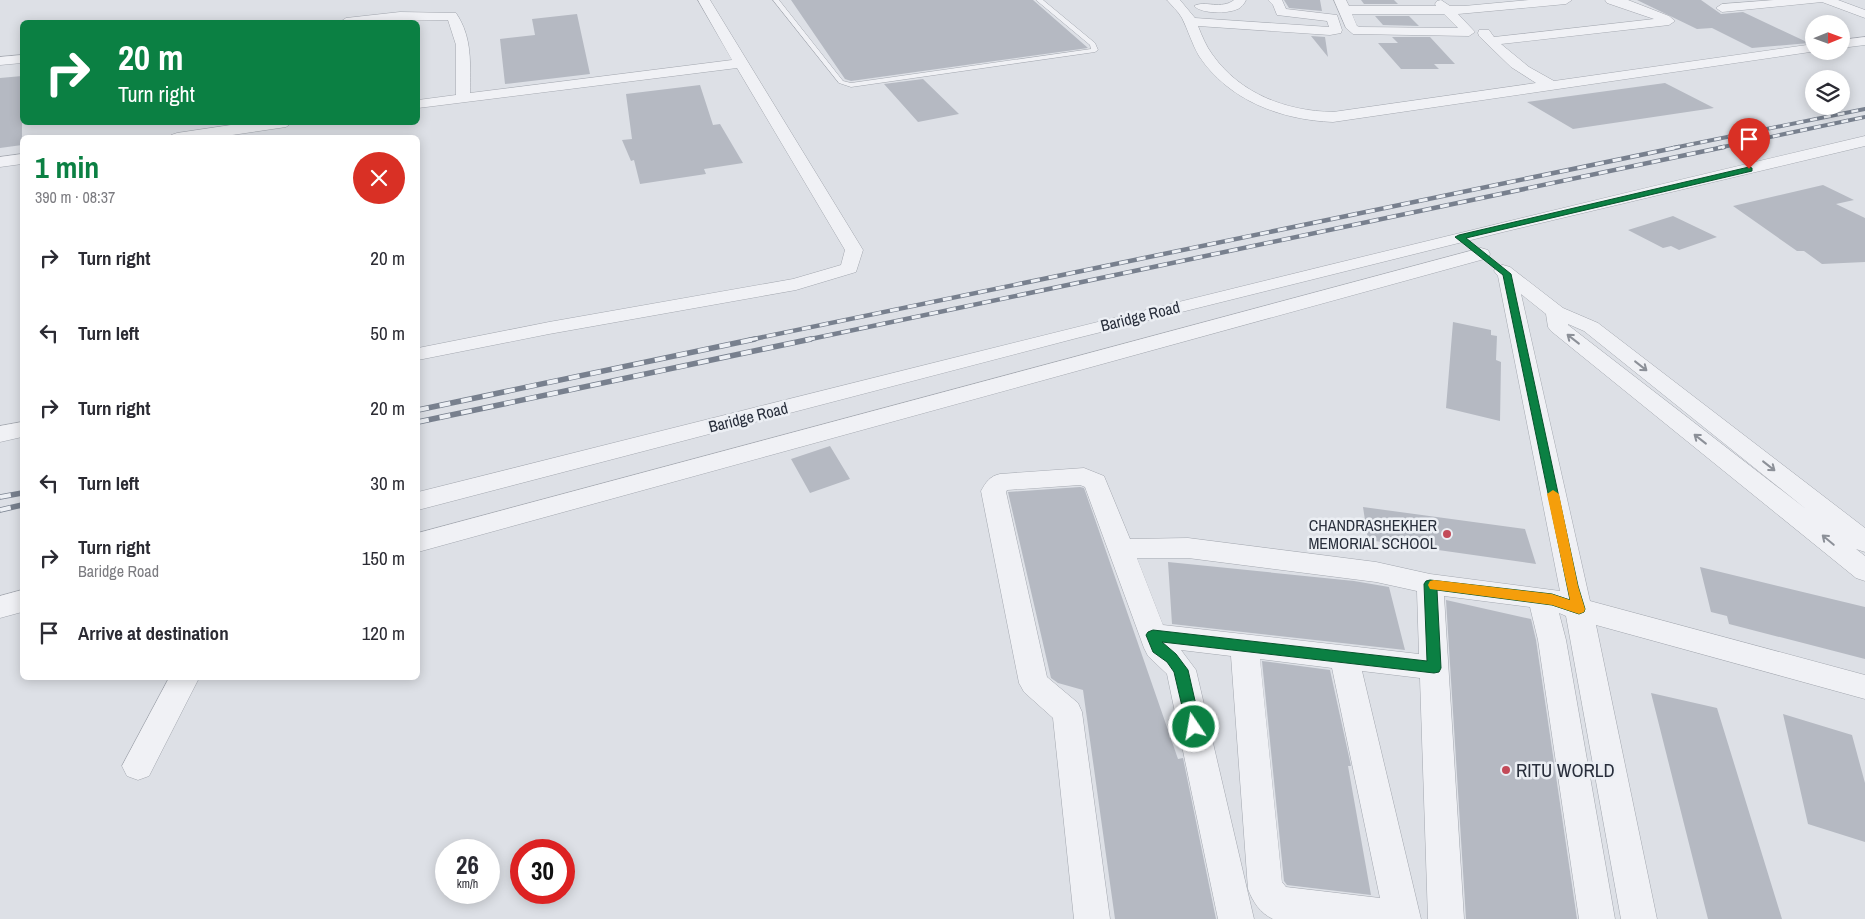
<!DOCTYPE html>
<html lang="en">
<head>
<meta charset="utf-8">
<style>
	:root { --surface:#fff; --page:#f2f2f3; --text:#2b2b33; --muted:#7c7c81; --accent:#0b8043 }
	body { margin:0; font-family:"Archivo Narrow",sans-serif; background:var(--page); color:var(--text); height:100vh; display:flex; flex-direction:column; font-size:19px; white-space:nowrap }
	* { box-sizing:border-box; margin:0 }
	p { font-size:16px; color:var(--muted) }
	.icon { flex:none; width:28px; height:28px; fill:none; stroke:currentColor; stroke-width:2; stroke-linecap:round; stroke-linejoin:round }
	.map { position:relative; flex:1; overflow:hidden }
	.side { position:absolute; left:20px; top:135px; width:400px; height:545px; display:flex; flex-direction:column; background:var(--surface); border-radius:8px; box-shadow:0 2px 12px #0003 }
	.side>* { flex:none }
	.guide { position:absolute; left:20px; top:20px; width:400px; height:105px; border-radius:8px; box-shadow:0 2px 12px #0003; background:#0b8043; color:#fff; overflow:hidden }
	.needle { width:32px; rotate:89deg }
	.controls { position:absolute; left:1805px; top:15px; display:grid; gap:10px }
	.controls a { display:grid; place-items:center; width:45px; height:45px; border-radius:50%; background:var(--surface); box-shadow:0 2px 12px #0003; font-size:25px }
	.speed { position:absolute; left:435px; top:839px; display:flex; gap:10px; font-size:25px; font-weight:700; text-align:center }
	.speed>* { display:grid; place-content:center; width:65px; height:65px; border-radius:50%; background:var(--surface); box-shadow:0 2px 12px #0003; line-height:1 }
	.speed small { font-size:12px; font-weight:400 }
	.speed .limit { border:8px solid #d22; background:#fff; color:#111 }
	.pin { position:absolute; display:grid; place-items:center; width:42px; height:42px; color:#fff; margin:-51px -21px; border-radius:50% 50% 50% 0; rotate:-45deg; box-shadow:0 0 5px #0007 }
	.pin .icon { rotate:45deg }
	.me { position:absolute; width:55px; margin:-28px; rotate:348deg; stroke-linejoin:round; filter:drop-shadow(0 0 4px #0008) }
	.turn { display:flex; align-items:center; gap:18px; height:105px; padding:0 15px; font-size:22px }
	.turn .icon { width:65px; height:65px; stroke-width:2.5 }
	.turn b { display:block; font-size:35px; line-height:42px }
	.round { display:grid; place-items:center; flex:none; width:52px; height:52px; border-radius:26px; background:var(--page) }
	.overview { display:flex; align-items:center; justify-content:space-between; height:85px; padding:0 15px }
	h1 { font-size:30px; font-weight:700; line-height:38px; color:var(--accent) }
	ul { padding:0; list-style:none }
	li { display:flex; align-items:center; gap:15px; height:75px; padding:0 15px }
	li div { flex:1 }
	li b { display:block; font-size:19px }
	li em { font-style:normal }
	.map>svg:first-child { display:block }
	.building { fill:#b5b9c2 }
	.lines { fill:none; stroke-linecap:round; stroke-linejoin:round }
	.service-casing { stroke:#a3a7af; stroke-width:1 }
	.minor-casing { stroke:#a3a7af; stroke-width:1 }
	.service { fill:#f0f1f5; fill-rule:evenodd }
	.minor { fill:#f0f1f5; fill-rule:evenodd }
	.rail-far2-casing { stroke:#78808e; stroke-width:4 }
	.rail-far1-casing { stroke:#78808e; stroke-width:4.5 }
	.rail-casing { stroke:#78808e; stroke-width:5.5 }
	.rail-far2 { stroke:#eceff4; stroke-width:2.5; stroke-dasharray:7; stroke-linecap:butt }
	.rail-far1 { stroke:#eceff4; stroke-width:3; stroke-dasharray:9; stroke-linecap:butt }
	.rail { stroke:#eceff4; stroke-width:4; stroke-dasharray:11; stroke-linecap:butt }
	.oneway { stroke:#8c9098 }
	.route { fill:#0b8043; stroke:#07532c }
	.slow { fill:#f59e0b }
	.poi-dot { fill:#c34a58; stroke:#eceff4; stroke-width:2 }
	.labels { text-anchor:middle; stroke-width:5; stroke-linejoin:round; paint-order:stroke }
	.street-label { font-size:16px; fill:#282e3b; stroke:#eceff4 }
	.poi-label { font-size:16px; fill:#282e3b; stroke:#eceff4; text-anchor:end }
	.near-poi-label { font-size:19px; fill:#282e3b; stroke:#eceff4; text-anchor:start }
</style>
</head>
<body>
<div class="map">
<svg width="1865" height="919" viewBox="0 0 1865 919">
	<rect width="100%" height="100%" fill="#dde0e6"/>
	<path class="building" d="M791,0H1033L1088,48L851,81L845,79Z
		M1284,0H1320L1322,11L1289,8Z
		M1361,0H1394L1398,4H1364Z
		M1637,0H1701L1721,14L1743,12L1809,43L1752,48L1712,28L1697,29Z
		M577,14L590,74L505,84L500,39L535,35L532,19Z
		M1375,16H1409L1419,26L1383,25Z
		M1311,36L1325,37L1328,57Z
		M1392,37H1430L1455,64H1434L1439,69H1401L1378,43H1398Z
		M22,76V145L0,148V78Z
		M923,79L959,114L918,122L884,84Z
		M1665,83L1714,108L1573,129L1527,102Z
		M700,85L713,125L720,124L743,163L704,169L706,174L640,184L634,160L631,161L622,140L632,139L626,94Z
		M1823,185L1854,200L1836,204L1865,218V262L1822,264L1804,251H1797L1733,206Z
		M1673,216L1717,237L1679,250L1671,246L1663,248L1628,230Z
		M1453,322L1491,330V335L1497,336L1496,360L1501,362L1500,421L1446,408Z
		M830,446L850,479L810,493L791,459Z
		M1080,487L1084,488L1098,528L1178,759L1183,758L1216,919H1115L1083,690L1058,683L1051,678L1008,492Z
		M1363,507L1525,529L1536,564L1368,540Z
		M1168,562L1354,581L1389,587L1405,650L1172,624Z
		M1700,567L1865,607V659L1729,624L1727,616L1711,612Z
		M1446,600L1531,619L1536,640L1577,919H1466Z
		M1262,661L1330,670L1351,766H1348L1371,895L1287,885L1284,881Z
		M1651,693L1717,708L1782,919H1708Z
		M1783,714L1852,735L1865,783V842L1808,824Z"/>
	<g class="lines">
		<defs>
			<path id="service" d="M773,0H779L843,81L851,83L1091,49L1090,45L1036,0H1043L1095,43L1098,50L1095,52L851,87L839,83Z"/>
			<path id="minor" d="M698,0H710L863,250L856,272L796,290L549,334L418,360V348L549,322L793,279L841,265L845,250L737,68L418,108V100L456,95V45L448,20L340,22L346,18L400,12L456,13C473,38 470,65 470,93L732,60Z
				M1167,0H1180L1195,18L1329,27L1327,21L1277,15L1273,5L1268,0H1282L1286,9L1337,15L1342,30L1341,33L1330,35L1198,26C1202,36 1206,46 1212,54C1240,94 1286,111 1333,112L1536,83L1511,67L1479,36L1478,33L1479,30H1489L1494,37L1654,19L1607,3L1605,0H1628L1669,16L1675,21L1669,25L1501,44L1529,67L1554,81L1814,44V51H1817L1333,122C1282,120 1229,101 1199,56C1192,44 1188,30 1182,18C1178,11 1172,6 1167,0Z
				M1234,0H1246C1244,4 1242,7 1238,9C1227,14 1202,14 1194,6C1204,0 1222,10 1234,0Z
				M1334,0H1346L1349,6H1436L1435,4L1437,1L1441,0L1450,6H1464L1529,0H1572L1566,4L1458,14L1475,32L1469,36L1353,34L1346,28ZM1352,14H1444L1458,28L1360,27L1357,26Z
				M1774,0H1838L1865,10V18L1822,2L1722,12L1716,8L1722,4Z
				M1865,37V45L1841,48V40Z
				M22,55V63L0,65V57Z
				M251,122H293L286,127L212,138H170L171,135L177,133Z
				M1865,136V146L1503,232L1077,338L418,510V492C900,371 1381,250 1865,136Z
				M22,154V164L0,167V157Z
				M1481,248L1488,250L1490,254L1488,258L418,552V533Z
				M1503,265L1510,267L1563,308L1598,323L1865,528V552L1856,549L1865,556V581L1856,578L1551,331L1548,327L1546,314L1521,294L1590,601L1865,675V699L1596,625L1657,919H1621L1566,616L1559,613L1566,640L1615,919H1579L1538,640L1530,607L1444,596L1464,919H1428L1420,678L1362,671L1421,919H1273C1260,913 1253,902 1248,889L1231,656L1181,650L1196,670L1254,919H1218L1167,674L1148,656L1144,648L1085,487L1080,485L1007,490L1006,492L1047,677L1078,703L1082,712L1110,919H1074L1053,718L1024,692L1019,683L981,491C986,482 990,476 1000,474L1084,468L1104,476L1130,539L1188,538L1376,562L1430,574L1560,591L1498,276L1494,271L1496,267ZM1568,324L1584,331L1806,509L1568,325ZM1137,558H1188L1376,582L1417,591L1419,654L1163,625ZM1260,659L1332,668L1380,898L1286,887L1282,882Z
				M22,422V437L0,442V426Z
				M22,590V612L0,618V596Z
				M169,678H199L149,776L138,780L127,776L122,766Z"/>
		</defs>
		<use href="#service" class="service-casing"/>
		<use href="#minor" class="minor-casing"/>
		<use href="#service" class="service"/>
		<use href="#minor" class="minor"/>
		<defs>
			<path id="rail-far2" d="M1673,148L1865,109
				M1718,148L1865,117"/>
			<path id="rail-far1" d="M749,340L1679,147
				M806,340L1724,147"/>
			<path id="rail" d="M418,410L755,339
				M418,422L811,339
				M0,497L22,493
				M0,510L22,505"/>
		</defs>
		<use href="#rail-far2" class="rail-far2-casing"/>
		<use href="#rail-far1" class="rail-far1-casing"/>
		<use href="#rail" class="rail-casing"/>
		<use href="#rail-far2" class="rail-far2"/>
		<use href="#rail-far1" class="rail-far1"/>
		<use href="#rail" class="rail"/>
	</g>
	<defs><path id="oneway-shaft" d="M-6 0H5M1.5-3L5.5 0L1.5 3" fill="none" stroke-width="1.6" stroke-linecap="round" stroke-linejoin="round" transform="scale(1.25)"/></defs>
	<g class="oneway">
		<use href="#oneway-shaft" transform="translate(1573 339) rotate(-142)"/>
		<use href="#oneway-shaft" transform="translate(1641 366) rotate(38)"/>
		<use href="#oneway-shaft" transform="translate(1700 439) rotate(-142)"/>
		<use href="#oneway-shaft" transform="translate(1769 466) rotate(38)"/>
		<use href="#oneway-shaft" transform="translate(1828 540) rotate(-140)"/>
	</g>
	<path class="route" d="M1749,167L1752,168V171L1466,238L1511,274L1578,586L1585,609L1584,612L1579,614L1552,605L1437,590L1441,668L1439,672L1434,673L1162,642L1176,654L1188,670L1201,727L1199,732L1194,734L1188,732L1174,672L1167,662L1153,652L1146,635L1148,632L1153,630L1427,661L1424,584L1426,581L1430,580L1552,594L1570,600L1503,275L1455,237L1459,235Z"/>
	<path class="slow" d="M1553,490L1559,494L1578,586L1585,609L1584,612L1579,614L1552,605L1430,589L1428,585L1430,581L1434,580L1552,594L1570,600L1547,494Z"/>
	<g class="poi-dot">
		<circle cx="1447" cy="534" r="5"/>
		<circle cx="1506" cy="770" r="5"/>
	</g>
	<g class="labels">
		<g class="street-label">
			<text transform="translate(1140 316) rotate(-14)" y="6">Baridge Road</text>
			<text transform="translate(748 417) rotate(-14)" y="6">Baridge Road</text>
		</g>
		<g class="poi-label">
			<text x="1437" y="531">CHANDRASHEKHER<tspan x="1437" dy="18">MEMORIAL SCHOOL</tspan></text>
		</g>
		<g class="near-poi-label">
			<text x="1516" y="777">RITU WORLD</text>
		</g>
	</g>
</svg>
<div class="controls">
<a><svg class="needle" viewBox="-14 -14 28 28"><path d="M0-13l5 13h-10z" fill="#e53935"/><path d="M0 13l5-13h-10z" fill="#7c7c81"/></svg></a>
<a><svg class="icon" aria-label="layers" viewBox="0 0 24 24"><path d="M12 4l9 5-9 5-9-5zM3 14l9 5 9-5"/></svg></a>
</div>
<div class="speed"><div>26<small>km/h</small></div><div class="limit">30</div></div>
<div class="pin" style="left:1749px;top:169px;background:#d93025"><svg class="icon" aria-label="arrive" viewBox="0 0 24 24"><path d="M6 21V4h12l-3 4 3 4H6"/></svg></div>
<svg class="me" style="left:1194px;top:727px" viewBox="-20 -20 40 40"><circle r="17" fill="#0b8043" stroke="#fff" stroke-width="3"/><path d="M0-11L8 9 0 5-8 9z" fill="#fff"/></svg>
<div class="guide">
<div class="turn"><svg class="icon" aria-label="right" viewBox="0 0 24 24"><path d="M7 20v-9h11M14 6l5 5-5 5"/></svg><div><b>20 m</b>Turn right</div></div>
</div>
<section class="side">
<div class="overview"><div><h1>1 min</h1><p>390 m · 08:37</p></div><a class="round" style="background:#d93025;color:#fff"><svg class="icon" aria-label="close" viewBox="0 0 24 24"><path d="M6 6l12 12M18 6L6 18"/></svg></a></div>
<ul>
<li><svg class="icon" aria-label="right" viewBox="0 0 24 24"><path d="M7 20v-9h11M14 6l5 5-5 5"/></svg><div><b>Turn right</b></div><em>20 m</em></li>
<li><svg class="icon" aria-label="left" viewBox="0 0 24 24"><path d="M17 20v-9H6M10 6l-5 5 5 5"/></svg><div><b>Turn left</b></div><em>50 m</em></li>
<li><svg class="icon" aria-label="right" viewBox="0 0 24 24"><path d="M7 20v-9h11M14 6l5 5-5 5"/></svg><div><b>Turn right</b></div><em>20 m</em></li>
<li><svg class="icon" aria-label="left" viewBox="0 0 24 24"><path d="M17 20v-9H6M10 6l-5 5 5 5"/></svg><div><b>Turn left</b></div><em>30 m</em></li>
<li><svg class="icon" aria-label="right" viewBox="0 0 24 24"><path d="M7 20v-9h11M14 6l5 5-5 5"/></svg><div><b>Turn right</b><p>Baridge Road</p></div><em>150 m</em></li>
<li><svg class="icon" aria-label="arrive" viewBox="0 0 24 24"><path d="M6 21V4h12l-3 4 3 4H6"/></svg><div><b>Arrive at destination</b></div><em>120 m</em></li>
</ul>
</section>
</div>
</body>
</html>
